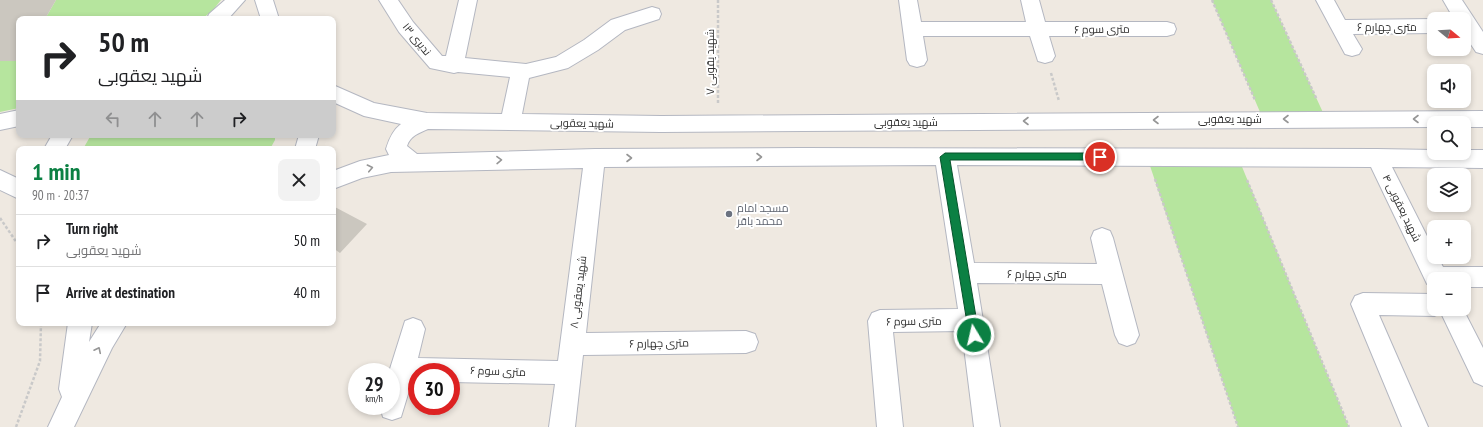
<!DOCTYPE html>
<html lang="en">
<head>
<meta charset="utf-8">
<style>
	:root { --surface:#fff; --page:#f2f2f2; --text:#202124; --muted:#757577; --line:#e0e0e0; --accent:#0b8043 }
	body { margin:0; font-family:"PT Sans Narrow",Cairo,sans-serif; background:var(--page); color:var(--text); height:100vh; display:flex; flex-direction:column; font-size:15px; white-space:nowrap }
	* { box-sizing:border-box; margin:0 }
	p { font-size:13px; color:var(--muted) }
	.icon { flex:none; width:22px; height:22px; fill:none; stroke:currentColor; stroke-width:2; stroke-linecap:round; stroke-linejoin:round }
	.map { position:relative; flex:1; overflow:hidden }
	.side { position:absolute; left:16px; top:146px; width:320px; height:180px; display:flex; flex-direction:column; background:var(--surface); border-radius:8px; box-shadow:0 2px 6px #0003 }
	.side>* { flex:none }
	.guide { position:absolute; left:16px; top:16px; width:320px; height:122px; border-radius:8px; box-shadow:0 2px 6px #0003; background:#fff; color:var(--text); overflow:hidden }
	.needle { width:26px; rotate:108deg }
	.tools { position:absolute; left:1427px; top:12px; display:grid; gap:8px }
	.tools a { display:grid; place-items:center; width:44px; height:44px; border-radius:8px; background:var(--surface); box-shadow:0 2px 6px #0003; font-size:20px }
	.speed { position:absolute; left:348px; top:363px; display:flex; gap:8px; font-size:20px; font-weight:700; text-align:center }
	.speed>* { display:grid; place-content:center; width:52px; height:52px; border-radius:50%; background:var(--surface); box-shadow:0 2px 6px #0003; line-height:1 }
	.speed small { font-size:10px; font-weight:400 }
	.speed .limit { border:6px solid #d22; background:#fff; color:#111 }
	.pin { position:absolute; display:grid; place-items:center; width:34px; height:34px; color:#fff; margin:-17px; border:2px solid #fff; border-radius:50%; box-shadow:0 1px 4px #0007 }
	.me { position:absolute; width:44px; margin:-22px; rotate:351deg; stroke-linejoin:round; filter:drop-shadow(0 0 3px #0008) }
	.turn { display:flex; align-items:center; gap:14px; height:84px; padding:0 16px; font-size:18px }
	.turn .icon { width:52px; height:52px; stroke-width:2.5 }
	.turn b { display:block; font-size:28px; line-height:34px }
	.lanes { display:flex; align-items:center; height:38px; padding:0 16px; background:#0003; justify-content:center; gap:20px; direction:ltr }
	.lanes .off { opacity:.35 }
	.round { display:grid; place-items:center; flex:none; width:42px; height:42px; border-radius:8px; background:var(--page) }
	.headline { display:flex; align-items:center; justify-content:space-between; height:68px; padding:0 16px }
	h1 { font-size:24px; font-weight:700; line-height:30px; color:var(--accent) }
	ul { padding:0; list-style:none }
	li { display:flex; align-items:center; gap:12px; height:52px; padding:0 16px; border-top:1px solid var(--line) }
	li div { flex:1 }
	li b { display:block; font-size:15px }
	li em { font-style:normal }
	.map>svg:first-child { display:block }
	.green { fill:#b6e59e }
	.building { fill:#cbc7bf }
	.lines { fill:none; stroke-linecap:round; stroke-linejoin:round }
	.minor-casing { stroke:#b4b7c1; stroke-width:2 }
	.path { stroke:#c9c9c9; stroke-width:2.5; stroke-dasharray:3 2; stroke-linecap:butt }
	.minor { fill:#fff; fill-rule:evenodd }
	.oneway { stroke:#969696 }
	.route { fill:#0b8043; stroke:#07532c }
	.worship-dot { fill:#6b7280; stroke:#fff; stroke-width:1.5 }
	.labels { text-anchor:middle; stroke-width:4; stroke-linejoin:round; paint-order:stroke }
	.street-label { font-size:11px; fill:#2e2e2e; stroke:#fff }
	.worship-label { font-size:11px; fill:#5b616d; stroke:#fff; text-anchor:start }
</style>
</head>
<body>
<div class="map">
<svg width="1483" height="427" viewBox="0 0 1483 427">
	<rect width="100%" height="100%" fill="#efe9e1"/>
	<path class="green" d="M56,0H221L213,10L202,19H45Z
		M1212,0H1271L1326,119H1263Z
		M0,61H19V108L0,112Z
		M91,135H275V140L270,149H83Z
		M1147,157H1238L1349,427H1238Z"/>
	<path class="building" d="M0,0H56L45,19H19V61H0Z
		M333,206L367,224L340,253L333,248Z"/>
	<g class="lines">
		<defs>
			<path id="minor" d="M225,0H245L228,19H207L209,14Z
				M255,0H273L279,19H261Z
				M379,0H398L413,22L442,56H446L459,0H477L465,58L526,64L556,57L584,40L611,20L652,7L659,9L661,14L659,19L625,30L598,50L568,68L529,78L522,114L661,116L1483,111V127H1464V123H1434V127L661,132L428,129C419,133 410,136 407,146L417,154L595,149L800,148L1377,149L1434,150V153H1464V150H1483V168L1392,167L1434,250V257H1438L1443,267H1483V287H1464V279H1434V288L1427,284L1371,167L957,165L974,263L1097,264L1091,238L1094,231L1102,228L1110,231L1113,238L1139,335L1135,343L1127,346L1119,343L1115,335L1102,284L977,283L1000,427H974L962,331L893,332L903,427H877L868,321L872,313L880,310L958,309L936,165L604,167L586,333L746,331L755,334L758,342L755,350L746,353L583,355L575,427H549L555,384L451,382V372H417V381H412L401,417L392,420L383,417L380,406H391V372H389L405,321L413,318L421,321L425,329L418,358L558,361L583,168L391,172L362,178L333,189V171L360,161L389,155L386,149C389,139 393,130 401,124L364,116L333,102V85L374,103L427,113L502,114L510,77L458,72L454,73L430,68L399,32Z
				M899,0H917L921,22H1026L1021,0H1039L1045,22H1167L1174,24L1176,29L1174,34L1167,36H1049L1055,56L1052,61L1045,63L1038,61L1030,36H923L927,60L924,65L917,67L910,65L907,60Z
				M1316,0H1334L1345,20L1434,19V33L1353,34L1362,49L1359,54L1352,56L1345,54Z
				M1443,0H1462L1483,32V54L1476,52L1464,34V19H1454Z
				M19,110V126L0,130V114Z
				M52,135H73L65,149H44Z
				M299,135H319L315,149H295Z
				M0,170L19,179V199L0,190Z
				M1363,293L1434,294V309H1463L1483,348V386L1474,382L1441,313L1434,316L1379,315L1428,427H1402L1351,304L1355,296Z
				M68,323H92L89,342L101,323H127L112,348L74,427H48L62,397L59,389Z"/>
		</defs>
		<use href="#minor" class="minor-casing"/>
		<path class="path" d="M718,0V103
			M1212,0L1255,100
			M1271,0L1317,100
			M1051,73L1059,101
			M1155,179L1238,427
			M1247,180L1349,427
			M0,218L19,246
			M16,427L40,361L41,323"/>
		<use href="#minor" class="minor"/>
	</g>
	<defs><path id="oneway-chevron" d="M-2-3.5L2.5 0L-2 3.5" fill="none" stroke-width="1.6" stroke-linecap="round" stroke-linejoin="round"/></defs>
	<g class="oneway">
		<use href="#oneway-chevron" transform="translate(1286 119) rotate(180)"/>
		<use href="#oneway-chevron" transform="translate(1416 119) rotate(-180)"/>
		<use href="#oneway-chevron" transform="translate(1156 120) rotate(180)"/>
		<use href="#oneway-chevron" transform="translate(1026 121) rotate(180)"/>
		<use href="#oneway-chevron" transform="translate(759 157)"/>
		<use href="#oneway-chevron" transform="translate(629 158)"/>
		<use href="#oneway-chevron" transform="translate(499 160) rotate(-1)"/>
		<use href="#oneway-chevron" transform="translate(370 168) rotate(-12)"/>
		<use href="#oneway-chevron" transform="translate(98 350) rotate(-64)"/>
	</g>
	<path class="route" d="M945,153H1100L1105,157L1100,160H950L979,335L977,339L974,340L970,339L969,335L940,157Z"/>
	<circle class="worship-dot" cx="729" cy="214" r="4"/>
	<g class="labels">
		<g class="street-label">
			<text x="1387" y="31">۶ متری چهارم</text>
			<text transform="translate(1102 29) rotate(-1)" y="4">۶ متری سوم</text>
			<text transform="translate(417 39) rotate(51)" y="4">ندیری ۱۳</text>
			<text transform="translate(710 62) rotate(-90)" y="4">شهید یقوبی ۷</text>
			<text x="1230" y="123">شهید یعقوبی</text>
			<text x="906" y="126">شهید یعقوبی</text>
			<text transform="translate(582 123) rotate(1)" y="4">شهید یعقوبی</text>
			<text transform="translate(1402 208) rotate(64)" y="4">شهید یعقوبی ۴</text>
			<text x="1037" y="278">۶ متری چهارم</text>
			<text transform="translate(578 292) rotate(-83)" y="4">شهید یعقوبی ۸</text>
			<text transform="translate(914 321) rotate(-1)" y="4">۶ متری سوم</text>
			<text transform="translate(659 343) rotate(-1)" y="4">۶ متری چهارم</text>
			<text transform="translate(498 371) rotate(2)" y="4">۶ متری سوم</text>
		</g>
		<g class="worship-label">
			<text x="737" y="212">مسجد امام<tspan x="737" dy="13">محمد باقر</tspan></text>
		</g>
	</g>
</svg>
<div class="tools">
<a><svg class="needle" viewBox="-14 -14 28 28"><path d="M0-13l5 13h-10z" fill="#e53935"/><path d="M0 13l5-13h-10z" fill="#757577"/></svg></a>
<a><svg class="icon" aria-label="sound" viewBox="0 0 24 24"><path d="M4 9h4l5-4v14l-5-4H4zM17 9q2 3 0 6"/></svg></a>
<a><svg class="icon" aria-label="search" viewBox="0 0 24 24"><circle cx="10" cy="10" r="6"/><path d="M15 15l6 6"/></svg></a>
<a><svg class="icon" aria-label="layers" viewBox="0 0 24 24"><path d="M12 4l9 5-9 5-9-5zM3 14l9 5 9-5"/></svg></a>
<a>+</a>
<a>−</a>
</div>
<div class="speed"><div>29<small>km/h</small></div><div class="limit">30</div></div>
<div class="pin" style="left:1100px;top:157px;background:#d93025"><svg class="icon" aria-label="arrive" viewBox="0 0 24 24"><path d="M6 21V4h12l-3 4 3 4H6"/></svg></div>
<svg class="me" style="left:974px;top:335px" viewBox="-20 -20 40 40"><circle r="17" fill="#0b8043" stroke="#fff" stroke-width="3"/><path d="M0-11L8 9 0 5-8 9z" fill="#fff"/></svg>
<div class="guide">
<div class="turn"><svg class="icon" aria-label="right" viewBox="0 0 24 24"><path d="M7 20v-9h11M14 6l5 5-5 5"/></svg><div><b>50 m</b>شهید یعقوبی</div></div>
<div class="lanes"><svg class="icon off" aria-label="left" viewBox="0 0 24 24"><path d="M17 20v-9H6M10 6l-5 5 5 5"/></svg><svg class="icon off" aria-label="ahead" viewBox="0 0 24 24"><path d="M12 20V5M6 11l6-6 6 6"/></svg><svg class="icon off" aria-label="ahead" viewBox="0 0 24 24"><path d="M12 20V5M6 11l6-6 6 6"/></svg><svg class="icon" aria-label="right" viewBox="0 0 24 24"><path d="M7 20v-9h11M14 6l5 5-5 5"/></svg></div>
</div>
<section class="side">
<div class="headline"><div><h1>1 min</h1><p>90 m · 20:37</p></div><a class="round"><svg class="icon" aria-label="close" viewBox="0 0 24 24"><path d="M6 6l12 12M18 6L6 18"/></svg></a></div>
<ul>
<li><svg class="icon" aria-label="right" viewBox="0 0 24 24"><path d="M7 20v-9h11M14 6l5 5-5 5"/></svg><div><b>Turn right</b><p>شهید یعقوبی</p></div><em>50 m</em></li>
<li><svg class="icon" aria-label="arrive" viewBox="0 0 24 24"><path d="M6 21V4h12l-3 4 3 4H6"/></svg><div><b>Arrive at destination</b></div><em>40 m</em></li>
</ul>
</section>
</div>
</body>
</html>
